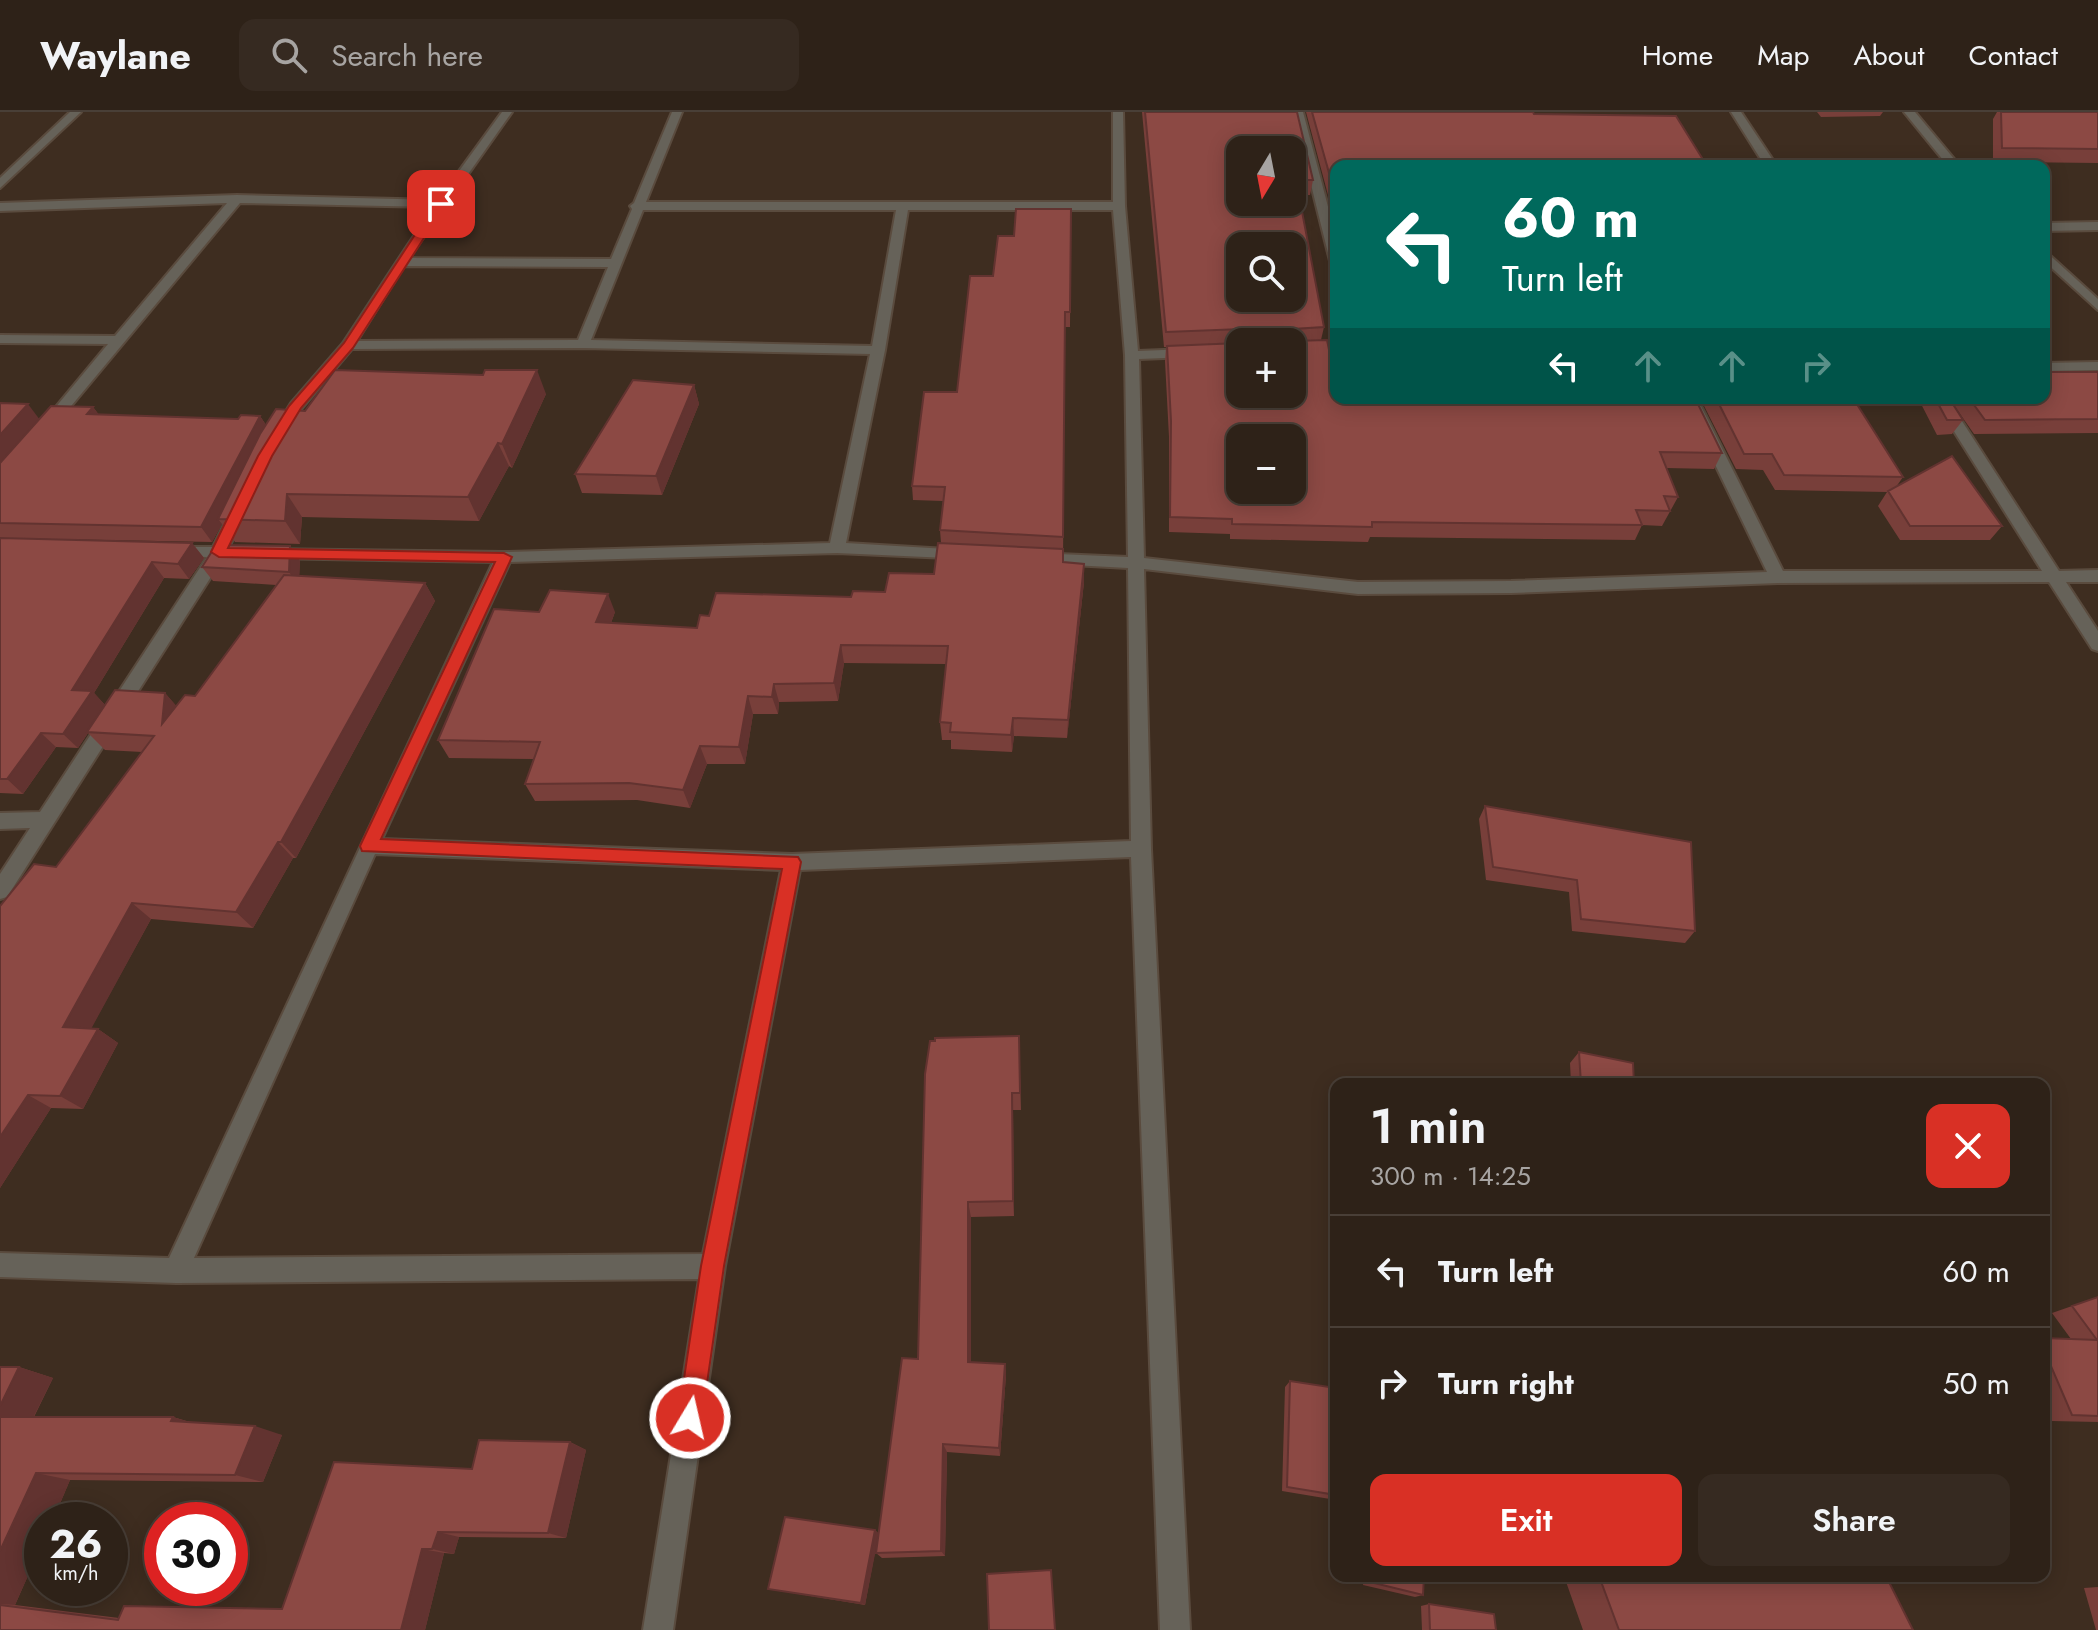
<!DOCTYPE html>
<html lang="en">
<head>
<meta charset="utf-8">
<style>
	:root { --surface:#2e2218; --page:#362a21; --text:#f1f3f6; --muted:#a7a4a2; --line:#493f37; --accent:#d93025 }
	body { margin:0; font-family:Jost,sans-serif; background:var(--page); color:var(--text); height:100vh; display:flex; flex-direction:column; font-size:30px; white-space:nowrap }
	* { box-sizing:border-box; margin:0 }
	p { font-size:26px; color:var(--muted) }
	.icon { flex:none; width:44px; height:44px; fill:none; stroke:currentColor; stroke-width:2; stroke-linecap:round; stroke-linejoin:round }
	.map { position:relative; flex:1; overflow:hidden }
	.panel { position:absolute; left:1330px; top:966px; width:720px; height:504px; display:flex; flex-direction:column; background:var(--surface); border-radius:16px; box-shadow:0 4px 20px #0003,0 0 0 2px var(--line) }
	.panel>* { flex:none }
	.hud { position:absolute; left:1330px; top:48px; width:720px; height:244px; border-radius:16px; box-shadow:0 4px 20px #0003,0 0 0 2px var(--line); background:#00695c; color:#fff; overflow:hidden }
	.needle { width:52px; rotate:190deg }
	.buttons { position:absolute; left:1226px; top:24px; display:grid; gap:16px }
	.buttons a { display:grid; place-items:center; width:80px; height:80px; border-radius:16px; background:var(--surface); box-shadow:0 4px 20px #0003,0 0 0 2px var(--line); font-size:40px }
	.speed { position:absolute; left:24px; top:1390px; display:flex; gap:16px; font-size:40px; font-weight:700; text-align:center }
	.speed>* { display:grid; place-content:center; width:104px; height:104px; border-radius:50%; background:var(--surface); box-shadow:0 4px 20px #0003,0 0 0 2px var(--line); line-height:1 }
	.speed small { font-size:20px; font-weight:400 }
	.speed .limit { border:12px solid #d22; background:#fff; color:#111 }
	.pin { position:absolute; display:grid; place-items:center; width:68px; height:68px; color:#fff; margin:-34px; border-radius:16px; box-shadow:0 4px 12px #0006 }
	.me { position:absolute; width:88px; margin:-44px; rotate:9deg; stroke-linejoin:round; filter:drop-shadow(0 0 6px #0008) }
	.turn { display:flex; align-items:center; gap:28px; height:168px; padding:0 40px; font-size:36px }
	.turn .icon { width:104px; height:104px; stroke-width:2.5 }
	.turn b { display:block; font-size:56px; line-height:68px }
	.lanes { display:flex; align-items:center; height:76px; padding:0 40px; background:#0003; justify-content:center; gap:40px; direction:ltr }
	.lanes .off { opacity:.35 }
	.round { display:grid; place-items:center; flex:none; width:84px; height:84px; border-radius:16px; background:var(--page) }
	.summary { display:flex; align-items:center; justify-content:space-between; height:136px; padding:0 40px }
	h1 { font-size:48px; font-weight:600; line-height:60px }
	.cta { display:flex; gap:16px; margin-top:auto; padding:16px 40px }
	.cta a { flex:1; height:92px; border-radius:16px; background:var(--accent); color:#fff; font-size:32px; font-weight:600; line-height:92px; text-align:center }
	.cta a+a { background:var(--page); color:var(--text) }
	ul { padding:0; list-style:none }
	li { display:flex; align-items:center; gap:24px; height:112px; padding:0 40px; border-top:2px solid var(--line) }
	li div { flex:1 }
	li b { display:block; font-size:30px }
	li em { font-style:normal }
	header { display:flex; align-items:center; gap:48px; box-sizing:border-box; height:112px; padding:0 40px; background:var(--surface); border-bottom:2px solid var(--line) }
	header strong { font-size:38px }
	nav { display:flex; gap:44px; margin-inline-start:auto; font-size:28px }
	.search { width:560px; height:72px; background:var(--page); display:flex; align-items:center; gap:20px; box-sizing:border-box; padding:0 28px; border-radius:16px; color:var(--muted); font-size:30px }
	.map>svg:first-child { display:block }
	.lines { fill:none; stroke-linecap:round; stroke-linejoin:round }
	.minor-casing { stroke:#5a4b3e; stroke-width:4 }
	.minor { fill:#666259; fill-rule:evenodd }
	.wall { fill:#783f3a; fill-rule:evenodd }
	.shaded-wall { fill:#623330 }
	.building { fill:#8c4944; stroke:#623330; stroke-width:2; fill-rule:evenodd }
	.route { fill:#d93025; stroke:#8d1f18; stroke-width:2 }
</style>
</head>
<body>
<header>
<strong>Waylane</strong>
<div class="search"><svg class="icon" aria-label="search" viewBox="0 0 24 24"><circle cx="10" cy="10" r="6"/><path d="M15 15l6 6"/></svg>Search here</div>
<nav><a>Home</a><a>Map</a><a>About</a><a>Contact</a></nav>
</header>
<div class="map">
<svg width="2098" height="1518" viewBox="0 0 2098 1518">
	<rect width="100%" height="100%" fill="#3e2d20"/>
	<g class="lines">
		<defs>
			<path id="minor" d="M70,0H81L0,76V66Z
				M502,0H512L409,146L611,147L632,97L630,94L634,91L672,0H682L646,90H1113V0H1123L1125,94L1138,239L1240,235V243L1139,247L1144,446L1358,470L1511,469L1767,460L1683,286H1697L1783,459H2042L1933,286H1947L2059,459L2098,458V470H2066L2098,519V539L2092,537L2049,470L1778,471L1511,481L1358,482L1144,457L1151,737L1190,1518H1160L1131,745L800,758L725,1154L673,1518H643L699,1167L176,1171L0,1165V1141L169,1146L493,450L268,446L262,445V437L504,440L830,431L870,242L583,236L352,237L302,296L284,325H274L272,322L291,291L343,231L433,95L240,91L52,317L47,318L40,314L108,232L0,231V223L115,224L227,91L0,99V91L237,83L438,88ZM643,98H896L872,234L591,228ZM908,98H1113L1125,243L1128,445L1035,441L1027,446L1035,451L1128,456L1131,729L792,742L382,727L510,450L837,441L970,447L972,443L964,438L846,431L885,238ZM404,154L608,155L578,228L357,229ZM375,742L781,758L703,1142L194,1146Z
				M1293,0H1303L1336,125V153L1330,149Z
				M1731,0H1741L1777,54H1765Z
				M1904,0H1915L1960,54H1948Z
				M2098,110V118L2044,119V111Z
				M2044,138L2098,187V198L2044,149Z
				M1336,232V240L1292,242V234Z
				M2098,250V258L2044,259V251Z
				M240,391L248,396L229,435L242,437L244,441L236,446H223L7,785L0,787V762L30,716L0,717V701L40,700L207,445L172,444L164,439L166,435H213L232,396Z"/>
		</defs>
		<use href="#minor" class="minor-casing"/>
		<use href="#minor" class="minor"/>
	</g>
	<path class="wall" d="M1142,0H1297L1313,68L1310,83H1299L1324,215L1321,228L1336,286L1722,341L1714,357L1666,356L1678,385L1662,414L1642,413L1635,428L1370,425L1368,430L1230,427V422L1169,420V325L1165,249L1166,235H1164ZM1240,230H1292L1240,282Z
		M1306,0H1533L1534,2L1336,54V83H1328Z
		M1817,0H1883L1880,4L1821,5Z
		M1997,0H2098V51L1993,50V7Z
		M1071,97L1070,215H1065L1063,450L1084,452V470L1067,626L1014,624L1012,640L951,637V628H942L940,610L946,552L844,551L838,589L779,590L778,602H753L745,652H707L690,696L637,688L535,689L525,672L534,647L449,646L438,628L539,500H615L611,511L697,516L709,504L885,480L934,462L941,431L940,418L943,389L913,388L912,374L957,280L993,164L1014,124Z
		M2098,260V321L1974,322L1949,286H2044Z
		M694,273L699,292L662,383L582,381L575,362Z
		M546,282L512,356L509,354L479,409L302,405L300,432L235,430L222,412L212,430L0,426V291L39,307L93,295L99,303L238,307L260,304L266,313L305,299Z
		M1700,286H1853L1903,365L1896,375L2002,414L1990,428H1900L1878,394L1887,380L1775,378L1763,358L1736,357Z
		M1918,286H1949L1963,308L1952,322L1937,323Z
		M0,426L192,431L204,446L189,467L164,466L94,581L105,593L165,581L176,594L195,584L276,473L213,469L202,455L290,434L300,449L299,464L425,471L435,489L296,746H293L253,816L151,807L91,916L98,917L118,931L83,997L51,996L0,1076V794L56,755L142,640L105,638L88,621L78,636L56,635L23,682L0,681Z
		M1485,694L1695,819L1685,831L1572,819L1569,780L1486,768L1479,707Z
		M1019,924L1021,998H1013L1014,1104L971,1105V1250L1005,1252L1006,1263L1000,1344L947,1340L945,1444L882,1446L876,1441L878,1424L865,1493L768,1477L875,1418L878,1421L918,1247L935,929Z
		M1579,940L1634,972H1571L1570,951Z
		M2098,1185V1310L2051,1309L2044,1291V1226L2071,1227L2052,1201Z
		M0,1255H19L53,1266L34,1305H173L190,1310L282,1323L263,1370L70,1368L53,1408H42V1432L15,1493L119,1506L282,1497L472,1357L570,1330L586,1338L566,1426L459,1425L454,1442L444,1441L425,1518H0Z
		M1290,1269L1336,1276V1388L1282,1379L1285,1275Z
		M1364,1464H1424L1423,1483L1415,1485L1363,1473Z
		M1564,1464H1886L1913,1518H1583Z
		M2098,1475V1518H2096L2084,1476Z
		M1429,1492L1496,1518H1422L1421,1494Z"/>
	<path class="shaded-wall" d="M537,258L546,282L512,356L502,332Z
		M694,273L699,292L662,383L656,364Z
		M28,292L40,308L0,353V323Z
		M93,295L105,311L87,302Z
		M260,304L270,319L218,407L222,412L212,430L201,415Z
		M498,331L509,354L479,409L468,385Z
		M287,382L302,405L300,432L285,409Z
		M192,431L204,446L189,467L178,452Z
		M290,434L300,449L299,474L289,460Z
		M152,450L164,466L94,581L106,594L78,636L63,622L72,578Z
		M1084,452V470L1067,626L1068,608Z
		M425,471L435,489L296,746L281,730Z
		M608,482L615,500L604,529L596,510Z
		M841,533L844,551L838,589L834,571Z
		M774,572L779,590L778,602L772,585Z
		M165,581L181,599L162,612Z
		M748,584L753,602L745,652L739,635Z
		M1013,606L1014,624L1012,640L1011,623Z
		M41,621L56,635L23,682L7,667Z
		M700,634L707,652L690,696L683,678Z
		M278,730L293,746L253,816L236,800Z
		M132,791L151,807L84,930L63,915Z
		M98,917L118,931L83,997L60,984Z
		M1012,981L1013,998L1014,1104L1013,1089Z
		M28,983L51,996L0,1076V1025Z
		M968,1090L971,1105V1261L968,1250Z
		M1005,1252L1006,1263L1000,1344L999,1336Z
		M19,1255L53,1266L29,1314L0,1306V1294Z
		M173,1305L202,1314L171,1309Z
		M255,1314L282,1323L263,1370L235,1363Z
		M570,1330L586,1338L566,1426L548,1421Z
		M943,1332L947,1340L945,1444L941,1439Z
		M36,1361L70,1368L53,1408H42V1432L15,1493L0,1492V1439Z
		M875,1418L879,1422L865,1493L861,1491Z
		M438,1420L459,1425L454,1442L432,1437Z
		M422,1437L444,1441L425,1518H401Z"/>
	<path class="building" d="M1145,0H1297L1313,68H1296L1324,215L1293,217V229L1327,228L1332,252H1336V286H1695L1722,341L1660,340L1678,385L1664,384L1670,399L1636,398L1642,413L1372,410V415L1232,412V407L1170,405L1171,309L1167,234L1240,231V282H1292V230H1243L1245,220L1242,217L1166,220ZM1240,38H1292V90H1240ZM1240,134H1292V186H1240ZM1240,326H1292V378H1240Z
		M1312,0H1533L1534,2L1676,4L1707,54H1336V68H1331Z
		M2001,0H2098V37L2002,36Z
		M1016,97H1071L1070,200H1065L1063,425L940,418L945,375L912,374L924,280H957L970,164H993L998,124H1014Z
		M335,258L483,263L485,258H537L502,332L498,331L468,385L287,382L285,409L218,407L260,322L276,297L305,299Z
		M2044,260H2098V307L1985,308L1969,286H2044Z
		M633,268L694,273L656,364L575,362Z
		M1716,286H1853L1903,365L1784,363L1772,342H1744Z
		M1935,286H1949L1963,308H1947Z
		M0,291L28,292L0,323Z
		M51,294L93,295L87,302L238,307L241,303L260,304L201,415L0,411V351Z
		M1952,344L2002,414H1910L1888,379Z
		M0,426L192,431L178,452L152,450L72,578L92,579L63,622L41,621L7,667H0Z
		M938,431L1063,437V450L1084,452L1068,608L1013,606L1011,623L950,620L951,611L940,610L948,534L841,533L834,571L774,572L772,585L748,584L739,635L700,634L683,678L629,671L525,672L540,630L438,628L494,497L539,500L550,478L608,482L596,510L697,516L700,503L709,504L716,481L851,485L853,479L885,480L889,461L934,462Z
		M216,433L290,434L289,460L202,455Z
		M284,463L425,471L281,730H278L236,800L132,791L63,915L98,917L60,984L28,983L0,1025V794L34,752L56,755L154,624L87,620L115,578L165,581L162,612L185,583L195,584Z
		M1485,694L1691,730L1695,819L1581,807L1577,768L1493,755Z
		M1019,924L1020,981H1012L1013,1089L968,1090V1250L1005,1252L999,1336L943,1332L941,1439L876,1441L902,1246L918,1247L925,962L930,929H935V926Z
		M1579,940L1633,951L1634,972H1581Z
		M2098,1185V1304L2072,1303L2044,1238V1226L2097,1228L2072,1194Z
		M0,1255H19L0,1294Z
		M1290,1269L1336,1276V1383L1287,1375Z
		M0,1305H173L171,1309L255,1314L235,1363L36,1361L0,1439Z
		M479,1328L570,1330L548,1421L438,1420L432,1437H422L401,1518H0V1493L118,1508L124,1494L282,1497L334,1350L472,1357Z
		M785,1405L875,1418L861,1491L768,1477Z
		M1051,1458L1055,1518H989L987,1462Z
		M1371,1464H1424L1423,1483L1370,1470Z
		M1599,1464H1886L1913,1518H1619Z
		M1429,1492L1494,1502L1496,1518H1430Z"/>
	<path class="route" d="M437,89L446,92L353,236L301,296L272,344L228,436L504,441L512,445L381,727L798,745L801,750L724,1154L702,1306L698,1314L690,1318L681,1314L678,1306L701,1154L782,757L362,739L360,734L495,450L219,445L211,440L258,344L289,294L344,231Z"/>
</svg>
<div class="buttons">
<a><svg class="needle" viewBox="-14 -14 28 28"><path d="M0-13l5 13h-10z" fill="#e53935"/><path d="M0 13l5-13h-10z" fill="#a7a4a2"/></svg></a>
<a><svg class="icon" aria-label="search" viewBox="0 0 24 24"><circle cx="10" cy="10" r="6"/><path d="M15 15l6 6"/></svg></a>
<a>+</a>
<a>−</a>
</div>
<div class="speed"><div>26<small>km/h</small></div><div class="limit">30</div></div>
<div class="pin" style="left:441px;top:92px;background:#d93025"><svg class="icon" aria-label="arrive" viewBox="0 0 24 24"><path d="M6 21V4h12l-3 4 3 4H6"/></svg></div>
<svg class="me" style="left:690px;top:1306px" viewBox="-20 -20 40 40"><circle r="17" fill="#d93025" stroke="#fff" stroke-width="3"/><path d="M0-11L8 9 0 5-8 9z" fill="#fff"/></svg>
<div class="hud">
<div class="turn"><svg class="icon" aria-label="left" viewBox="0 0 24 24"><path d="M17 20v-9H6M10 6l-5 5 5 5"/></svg><div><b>60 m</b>Turn left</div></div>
<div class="lanes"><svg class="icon" aria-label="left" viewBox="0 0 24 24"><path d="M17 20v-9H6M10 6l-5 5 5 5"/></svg><svg class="icon off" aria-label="ahead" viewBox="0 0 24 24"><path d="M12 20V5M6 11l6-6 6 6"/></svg><svg class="icon off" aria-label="ahead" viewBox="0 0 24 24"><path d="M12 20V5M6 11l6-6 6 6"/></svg><svg class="icon off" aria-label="right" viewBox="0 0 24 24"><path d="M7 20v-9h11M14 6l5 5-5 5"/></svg></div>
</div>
<section class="panel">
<div class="summary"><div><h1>1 min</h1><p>300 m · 14:25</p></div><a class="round" style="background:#d93025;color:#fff"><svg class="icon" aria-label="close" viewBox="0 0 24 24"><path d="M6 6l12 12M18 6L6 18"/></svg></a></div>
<ul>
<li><svg class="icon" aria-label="left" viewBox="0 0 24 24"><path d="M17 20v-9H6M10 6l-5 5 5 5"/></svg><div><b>Turn left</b></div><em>60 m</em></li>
<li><svg class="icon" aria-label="right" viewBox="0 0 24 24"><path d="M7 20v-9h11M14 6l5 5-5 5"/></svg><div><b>Turn right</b></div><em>50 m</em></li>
</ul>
<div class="cta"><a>Exit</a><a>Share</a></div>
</section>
</div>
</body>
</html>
